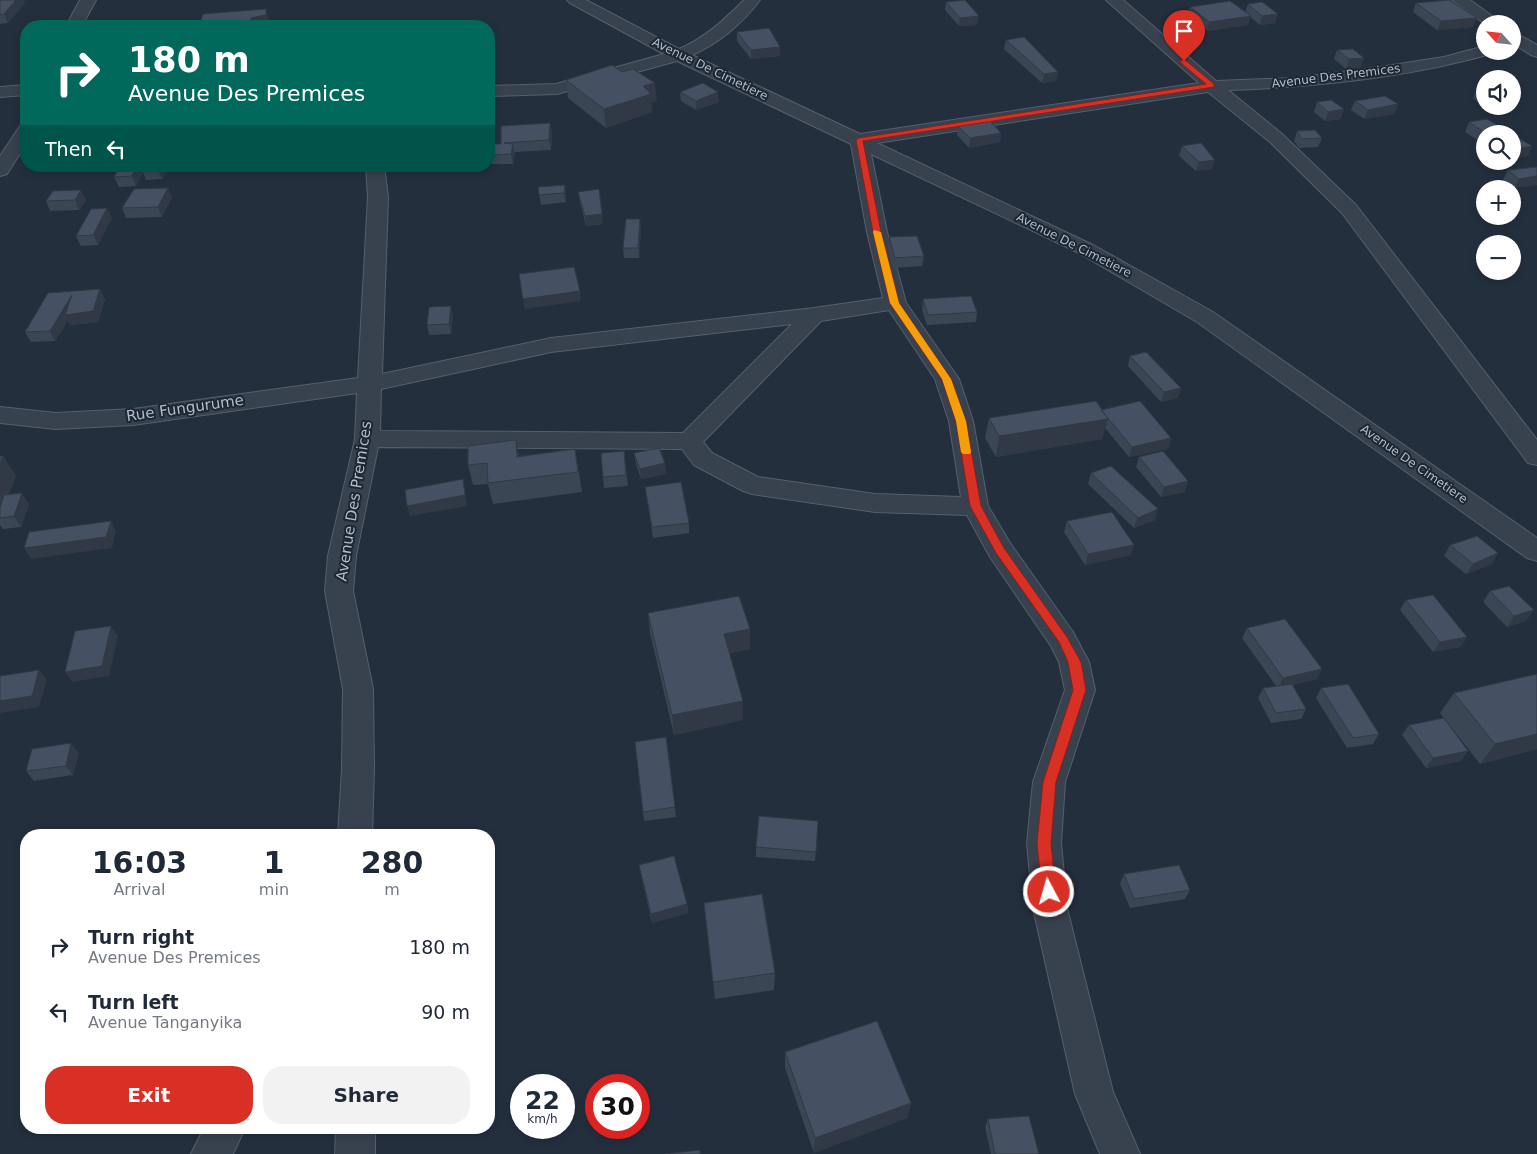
<!DOCTYPE html>
<html lang="en">
<head>
<meta charset="utf-8">
<style>
	:root { --surface:#fff; --page:#f2f2f3; --text:#1f2937; --muted:#747a83; --accent:#d93025 }
	body { margin:0; font-family:"DejaVu Sans",sans-serif; background:var(--page); color:var(--text); height:100vh; display:flex; flex-direction:column; font-size:19px; white-space:nowrap }
	* { box-sizing:border-box; margin:0 }
	p { font-size:16px; color:var(--muted) }
	.icon { flex:none; width:28px; height:28px; fill:none; stroke:currentColor; stroke-width:2; stroke-linecap:round; stroke-linejoin:round }
	.map { position:relative; flex:1; overflow:hidden }
	.sheet { position:absolute; left:20px; top:829px; width:475px; height:305px; display:flex; flex-direction:column; background:var(--surface); border-radius:20px; box-shadow:0 2px 8px #0003 }
	.sheet>* { flex:none }
	.hud { position:absolute; left:20px; top:20px; width:475px; height:152px; border-radius:20px; box-shadow:0 2px 8px #0003; background:#00695c; color:#fff; overflow:hidden }
	.needle { width:32px; rotate:297deg }
	.fabs { position:absolute; left:1476px; top:15px; display:grid; gap:10px }
	.fabs a { display:grid; place-items:center; width:45px; height:45px; border-radius:50%; background:var(--surface); box-shadow:0 2px 8px #0003; font-size:25px }
	.speed { position:absolute; left:510px; top:1074px; display:flex; gap:10px; font-size:25px; font-weight:700; text-align:center }
	.speed>* { display:grid; place-content:center; width:65px; height:65px; border-radius:50%; background:var(--surface); box-shadow:0 2px 8px #0003; line-height:1 }
	.speed small { font-size:12px; font-weight:400 }
	.speed .limit { border:8px solid #d22; background:#fff; color:#111 }
	.pin { position:absolute; display:grid; place-items:center; width:42px; height:42px; color:#fff; margin:-51px -21px; border-radius:50% 50% 50% 0; rotate:-45deg; box-shadow:0 0 5px #0007 }
	.pin .icon { rotate:45deg }
	.me { position:absolute; width:55px; margin:-28px; rotate:354deg; stroke-linejoin:round; filter:drop-shadow(0 0 4px #0008) }
	.turn { display:flex; align-items:center; gap:18px; height:105px; padding:0 25px; font-size:22px }
	.turn .icon { width:65px; height:65px; stroke-width:2.5 }
	.turn b { display:block; font-size:35px; line-height:42px }
	.then { display:flex; align-items:center; height:48px; padding:0 25px; background:#0003; gap:10px; font-size:19px }
	.eta { display:flex; justify-content:space-evenly; align-items:center; height:85px; text-align:center }
	.eta b { font-size:30px; font-weight:700; line-height:35px }
	.button { display:flex; gap:10px; margin-top:auto; padding:10px 25px }
	.button a { flex:1; height:58px; border-radius:20px; background:var(--accent); color:#fff; font-size:20px; font-weight:700; line-height:58px; text-align:center }
	.button a+a { background:var(--page); color:var(--text) }
	ul { padding:0; list-style:none }
	li { display:flex; align-items:center; gap:15px; height:65px; padding:0 25px }
	li div { flex:1 }
	li b { display:block; font-size:19px }
	li em { font-style:normal }
	.map>svg:first-child { display:block }
	.lines { fill:none; stroke-linecap:round; stroke-linejoin:round }
	.minor-casing { stroke:#565f6c; stroke-width:2 }
	.minor { fill:#38414e; fill-rule:evenodd }
	.wall { fill:#3b4654 }
	.shaded-wall { fill:#303945 }
	.building { fill:#455162; stroke:#303945 }
	.route { fill:#d93025; stroke:#8d1f18 }
	.slow { fill:#f59e0b }
	.labels { text-anchor:middle; stroke-width:4; stroke-linejoin:round; paint-order:stroke }
	.far-street-label { font-size:12px; fill:#b4bcc9; stroke:#1d2633 }
	.street-label { font-size:15px; fill:#b4bcc9; stroke:#1d2633 }
</style>
</head>
<body>
<div class="map">
<svg width="1537" height="1154" viewBox="0 0 1537 1154">
	<rect width="100%" height="100%" fill="#242f3e"/>
	<g class="lines">
		<defs>
			<path id="minor" d="M80,0H96L82,26H66Z
				M567,0H586L679,49C705,38 724,20 744,0H760C743,23 718,44 692,55L860,134L1199,83L1106,0H1123L1216,81L1293,78L1373,68L1444,57L1485,46V51H1493L1491,54C1405,78 1316,87 1228,90L1282,134L1356,205L1537,440V465L1528,463L1342,213L1270,142L1208,92L877,143L1093,245L1213,312L1537,538V561L1527,558L1197,322L1079,253L871,154L887,232L906,303L959,379L973,421L988,506L1010,543L1073,632L1089,662L1095,690L1065,782L1061,843L1067,908L1113,1092L1140,1154H1100L1075,1094L1033,908L1027,843L1033,782L1065,690L1059,662L1051,646L990,557L967,515L875,512L752,494L743,491L694,465L682,449L378,447L356,556L353,591L373,689L374,769L372,835H338L342,769L343,689L325,591L328,556L355,439L357,393L133,425L56,429L0,423V407L56,413L133,409L358,378L368,197L366,166H384L388,197L382,374L551,338L814,308L883,298L867,232L851,144L677,61L557,94L489,96V86L556,84L664,54L570,3ZM889,310L935,379L949,421L961,497L875,494L758,477L712,453L703,442L821,321ZM792,324L683,433L380,431L381,389L551,352Z
				M1452,0H1470L1503,24H1485Z
				M1512,31L1537,45V57L1531,55L1512,43Z
				M26,85V95L0,97V87Z
				M26,125V144L7,174L0,176V156L20,126Z
				M204,1128H245L233,1154H191Z
				M336,1128H375V1154H335Z"/>
		</defs>
		<use href="#minor" class="minor-casing"/>
		<use href="#minor" class="minor"/>
	</g>
	<path class="wall" d="M0,0L25,3L8,23L0,24Z
		M946,2L977,25L959,26L945,10Z
		M1416,3L1473,27L1437,30L1413,12Z
		M1248,4L1275,23L1260,25L1250,17L1248,25L1207,31L1187,16L1190,7L1245,12Z
		M737,32L780,56L751,59L737,41Z
		M1006,40L1056,81L1042,83L1004,49Z
		M1337,50L1361,67L1346,69L1334,59Z
		M566,80L657,101L651,102L652,112L606,128L568,98Z
		M1477,89H1485V106H1512V101L1515,103L1511,113L1493,114L1473,98Z
		M680,92L719,102L696,110L681,101Z
		M1355,101L1398,104L1394,114L1364,119L1351,110Z
		M1317,102L1341,119L1325,121L1314,112Z
		M1469,122L1512,134H1485V145L1465,132Z
		M550,123L552,133L551,150L515,152L513,164H489V144H501Z
		M958,126L1001,133L1000,142L969,148L957,135Z
		M1297,131L1322,138L1318,147L1299,148L1294,141Z
		M1182,146L1212,169L1196,171L1179,156Z
		M120,166H170L162,179L146,180L143,172L136,186L119,187L114,177Z
		M1537,167L1514,188L1503,180L1508,170Z
		M565,185L566,202L541,205L538,187Z
		M53,191L86,200L79,210L50,211L46,201Z
		M578,192L603,224L586,226L580,202Z
		M172,197L162,217L126,218L122,208Z
		M112,218L98,245L81,246L76,236Z
		M641,229L639,258H624L623,248Z
		M889,237L924,256L922,266L894,268L888,247Z
		M100,289L105,300L98,322L70,325L68,320L55,341L31,342L25,332Z
		M923,299L977,312L976,322L927,325L922,310Z
		M453,316L451,334L429,335L427,325Z
		M1130,356L1178,398L1161,402L1128,366Z
		M1102,409L1171,438L1168,449L1129,457L1105,428L1102,439L996,457L985,438L989,418Z
		M516,440L519,456L575,449L582,492L493,504L488,484L473,485L468,465Z
		M624,451L628,486L604,488L603,477Z
		M634,453L665,463L666,474L641,479L636,464Z
		M0,456H3L16,476L8,495L29,504L21,527L3,529L0,525Z
		M1139,457L1188,481L1185,492L1161,497L1136,467Z
		M1091,473L1155,520L1134,528L1088,484Z
		M645,487L689,523V533L653,538Z
		M1067,521L1131,555L1085,565L1064,532Z
		M1450,545L1498,553L1492,564L1466,574L1444,556Z
		M1490,591L1526,621L1507,627L1483,602Z
		M1406,600L1467,637L1461,647L1433,652L1400,610Z
		M648,613L750,629V649L729,653L743,720L674,735L650,633Z
		M1247,628L1317,679L1292,685L1306,709L1301,719L1271,723L1258,698L1263,688L1276,686L1242,638Z
		M1537,674V749L1480,764L1440,713L1454,693Z
		M1321,688L1379,734L1373,744L1347,748L1316,698Z
		M1409,725L1461,761L1426,768L1402,735Z
		M666,737L676,817L644,821L635,742Z
		M79,753L73,775L34,781L26,771Z
		M818,821L815,861L756,857V847Z
		M639,865L687,904L688,913L652,923L641,875Z
		M1124,874L1190,890L1185,899L1130,908L1120,884Z
		M704,903L775,973L774,990L715,999Z
		M785,1052L911,1103L907,1118L814,1153L785,1068Z
		M988,1119L1039,1154H991L985,1127Z"/>
	<path class="shaded-wall" d="M16,0H24L25,3L8,23L4,14Z
		M266,9L271,26H249L251,18Z
		M1278,14L1275,23L1260,25L1262,16Z
		M979,16L977,25L959,26L960,18Z
		M1251,16L1248,25L1207,31L1209,22Z
		M1477,18L1473,27L1437,30L1441,21Z
		M780,47V56L751,59V50Z
		M1364,58L1361,67L1346,69L1349,59Z
		M1058,72L1056,81L1042,83L1044,74Z
		M655,83L657,101L651,102L652,112L606,128L604,109L643,86Z
		M718,92L719,102L696,110V101Z
		M1398,104L1394,114L1364,119L1368,110Z
		M1344,109L1341,119L1325,121L1328,112Z
		M550,123L552,133L551,150L549,140Z
		M1001,133L1000,142L969,148L970,138Z
		M513,144L515,153L513,164L511,154Z
		M1532,146L1528,156L1512,159V150Z
		M1215,160L1212,169L1196,171L1199,162Z
		M137,166H145L142,170L143,172L136,186L132,176Z
		M160,166H170L162,179L158,170Z
		M1537,176V185L1514,188L1519,179Z
		M565,185L566,195V202L564,193Z
		M168,188L172,197L162,217L158,207Z
		M599,189L603,224L586,226L585,216Z
		M81,190L86,200L79,210L75,200Z
		M107,208L112,218L98,245L93,235Z
		M640,219L641,229L639,258L638,248Z
		M100,289L105,300L98,322L70,325L68,320L55,341L50,331L72,295Z
		M580,291L581,301L525,309L523,299Z
		M451,306L453,316L451,334L449,324Z
		M1181,388L1178,398L1161,402L1164,392Z
		M1108,419L1102,439L996,457L999,436Z
		M1171,438L1168,449L1129,457L1132,447Z
		M516,440L520,461L517,457Z
		M3,456L16,476L0,516V464Z
		M665,463L666,474L641,479L640,469Z
		M463,479L465,490L467,506L410,516L407,506Z
		M1188,481L1185,492L1161,497L1164,487Z
		M22,493L29,504L21,527L14,516Z
		M1158,509L1155,520L1134,528L1138,518Z
		M111,521L116,531L112,548L31,559L24,548Z
		M1134,545L1131,555L1085,565L1088,554Z
		M1498,553L1492,564L1466,574L1473,564Z
		M1534,610L1526,621L1507,627L1514,616Z
		M111,626L118,636L109,676L72,682L65,672Z
		M750,629V649L725,654L724,634Z
		M1467,637L1461,647L1433,652L1440,642Z
		M1322,669L1317,679L1278,688L1283,678Z
		M39,670L47,680L39,707L0,713V701Z
		M743,701V720L674,735L672,715Z
		M1537,734V749L1480,764L1495,744Z
		M71,743L79,753L73,775L66,766Z
		M1468,751L1461,761L1426,768L1433,758Z
		M687,904L688,913L652,923L651,914Z
		M911,1103L907,1118L814,1153L815,1138Z"/>
	<path class="building" d="M0,0H16L4,14L0,15Z
		M965,0L979,16L960,18L946,2Z
		M1449,0L1477,18L1441,21L1416,3Z
		M1230,1L1251,16L1209,22L1190,7Z
		M1262,2L1278,14L1262,16L1248,4Z
		M266,9V15L251,18L249,26H199L203,14Z
		M334,23L335,26H315Z
		M769,28L780,47L751,50L737,32Z
		M1024,37L1058,72L1044,74L1006,40Z
		M1353,49L1364,58L1349,59L1337,50Z
		M612,65L622,72L633,69L655,83L643,86L651,94L604,109L566,80Z
		M703,83L718,92L696,101L680,92Z
		M1477,89H1485V95Z
		M1385,96L1398,104L1368,110L1355,101Z
		M1331,100L1344,109L1328,112L1317,102Z
		M1487,119L1512,134H1487L1469,122Z
		M990,121L1001,133L970,138L958,126Z
		M550,123L549,140L504,143L513,144L511,154L489,155V144H501V126Z
		M1315,130L1322,138L1302,139L1297,131Z
		M1512,134L1532,146L1512,150Z
		M1201,143L1215,160L1199,162L1182,146Z
		M120,166H137L132,176L114,177Z
		M144,166H160L158,170H142Z
		M1537,167V176L1519,179L1508,170Z
		M565,185L564,193L539,195L538,187Z
		M168,188L158,207L122,208L134,189Z
		M599,189L602,214L585,216L578,192Z
		M81,190L75,200L46,201L53,191Z
		M107,208L93,235L76,236L91,209Z
		M626,219H640L638,248H623Z
		M917,236L924,256L895,258L889,237Z
		M574,267L580,291L523,299L519,274Z
		M100,289L93,311L65,315L72,295L50,331L25,332L48,293Z
		M971,296L977,312L928,315L923,299Z
		M451,306L449,324L427,325L429,307Z
		M1146,352L1181,388L1164,392L1130,356Z
		M1096,401L1108,419L999,436L989,418Z
		M1140,401L1171,438L1132,447L1101,410Z
		M516,440L517,457L575,449L578,472L488,483L487,463L468,465V446Z
		M659,448L665,463L640,469L634,453Z
		M624,451L626,475L603,477L601,453Z
		M1163,451L1188,481L1164,487L1139,457Z
		M0,456H3L0,464Z
		M1111,466L1158,509L1138,518L1091,473Z
		M463,479L465,495L407,506L405,490Z
		M681,482L689,523L652,527L645,487Z
		M22,493L14,516L0,518V508L4,495Z
		M1112,512L1134,545L1088,554L1067,521Z
		M111,521L106,537L24,548L29,532Z
		M1477,536L1498,553L1473,564L1450,545Z
		M1509,586L1534,610L1514,616L1490,591Z
		M1433,595L1467,637L1440,642L1406,600Z
		M739,596L750,629L724,634L743,701L672,715L648,613Z
		M1285,619L1322,669L1283,678L1247,628Z
		M111,626L102,666L65,672L75,631Z
		M39,670L32,696L0,701V676Z
		M1537,674V734L1495,744L1454,693Z
		M1292,684L1306,709L1276,713L1263,688Z
		M1348,684L1379,734L1353,738L1321,688Z
		M1444,718L1468,751L1433,758L1409,725Z
		M666,737L675,807L643,812L635,742Z
		M71,743L66,766L26,771L32,749Z
		M759,816L818,821L816,852L756,847Z
		M674,856L687,904L651,914L639,865Z
		M1179,865L1190,890L1134,899L1124,874Z
		M762,894L775,973L713,982L704,903Z
		M877,1021L911,1103L815,1138L785,1052Z
		M1029,1116L1039,1154H995L988,1119Z
		M700,1150V1154H664Z"/>
	<path class="route" d="M1184,59L1214,84V87L863,141L881,232L899,303L951,379L966,421L981,506L1004,548L1067,637L1081,662L1086,690L1056,782L1051,843L1056,892L1054,897L1049,898L1044,897L1042,892L1037,843L1043,782L1073,690L1068,662L1059,642L996,553L970,506L956,421L942,379L890,303L873,232L856,140L859,138L1206,84L1181,63L1180,61Z"/>
	<path class="slow" d="M874,230L881,232L899,303L951,379L966,421L971,452L970,454H963L961,452L956,421L942,379L890,303L873,232Z"/>
	<g class="labels">
		<g class="far-street-label">
			<text transform="translate(710 69) rotate(26)" y="4">Avenue De Cimetiere</text>
			<text transform="translate(1336 76) rotate(-7)" y="4">Avenue Des Premices</text>
			<text transform="translate(1074 245) rotate(27)" y="4">Avenue De Cimetiere</text>
			<text transform="translate(1414 464) rotate(35)" y="4">Avenue De Cimetiere</text>
		</g>
		<g class="street-label">
			<text transform="translate(185 408) rotate(-8)" y="5">Rue Fungurume</text>
			<text transform="translate(354 501) rotate(-81)" y="5">Avenue Des Premices</text>
		</g>
	</g>
</svg>
<div class="fabs">
<a><svg class="needle" viewBox="-14 -14 28 28"><path d="M0-13l5 13h-10z" fill="#e53935"/><path d="M0 13l5-13h-10z" fill="#747a83"/></svg></a>
<a><svg class="icon" aria-label="sound" viewBox="0 0 24 24"><path d="M4 9h4l5-4v14l-5-4H4zM17 9q2 3 0 6"/></svg></a>
<a><svg class="icon" aria-label="search" viewBox="0 0 24 24"><circle cx="10" cy="10" r="6"/><path d="M15 15l6 6"/></svg></a>
<a>+</a>
<a>−</a>
</div>
<div class="speed"><div>22<small>km/h</small></div><div class="limit">30</div></div>
<div class="pin" style="left:1184px;top:61px;background:#d93025"><svg class="icon" aria-label="arrive" viewBox="0 0 24 24"><path d="M6 21V4h12l-3 4 3 4H6"/></svg></div>
<svg class="me" style="left:1049px;top:892px" viewBox="-20 -20 40 40"><circle r="17" fill="#d93025" stroke="#fff" stroke-width="3"/><path d="M0-11L8 9 0 5-8 9z" fill="#fff"/></svg>
<div class="hud">
<div class="turn"><svg class="icon" aria-label="right" viewBox="0 0 24 24"><path d="M7 20v-9h11M14 6l5 5-5 5"/></svg><div><b>180 m</b>Avenue Des Premices</div></div>
<div class="then">Then<svg class="icon" aria-label="left" viewBox="0 0 24 24"><path d="M17 20v-9H6M10 6l-5 5 5 5"/></svg></div>
</div>
<section class="sheet">
<div class="eta">
<div><b>16:03</b><p>Arrival</p></div>
<div><b>1</b><p>min</p></div>
<div><b>280</b><p>m</p></div>
</div>
<ul>
<li><svg class="icon" aria-label="right" viewBox="0 0 24 24"><path d="M7 20v-9h11M14 6l5 5-5 5"/></svg><div><b>Turn right</b><p>Avenue Des Premices</p></div><em>180 m</em></li>
<li><svg class="icon" aria-label="left" viewBox="0 0 24 24"><path d="M17 20v-9H6M10 6l-5 5 5 5"/></svg><div><b>Turn left</b><p>Avenue Tanganyika</p></div><em>90 m</em></li>
</ul>
<div class="button"><a>Exit</a><a>Share</a></div>
</section>
</div>
</body>
</html>
